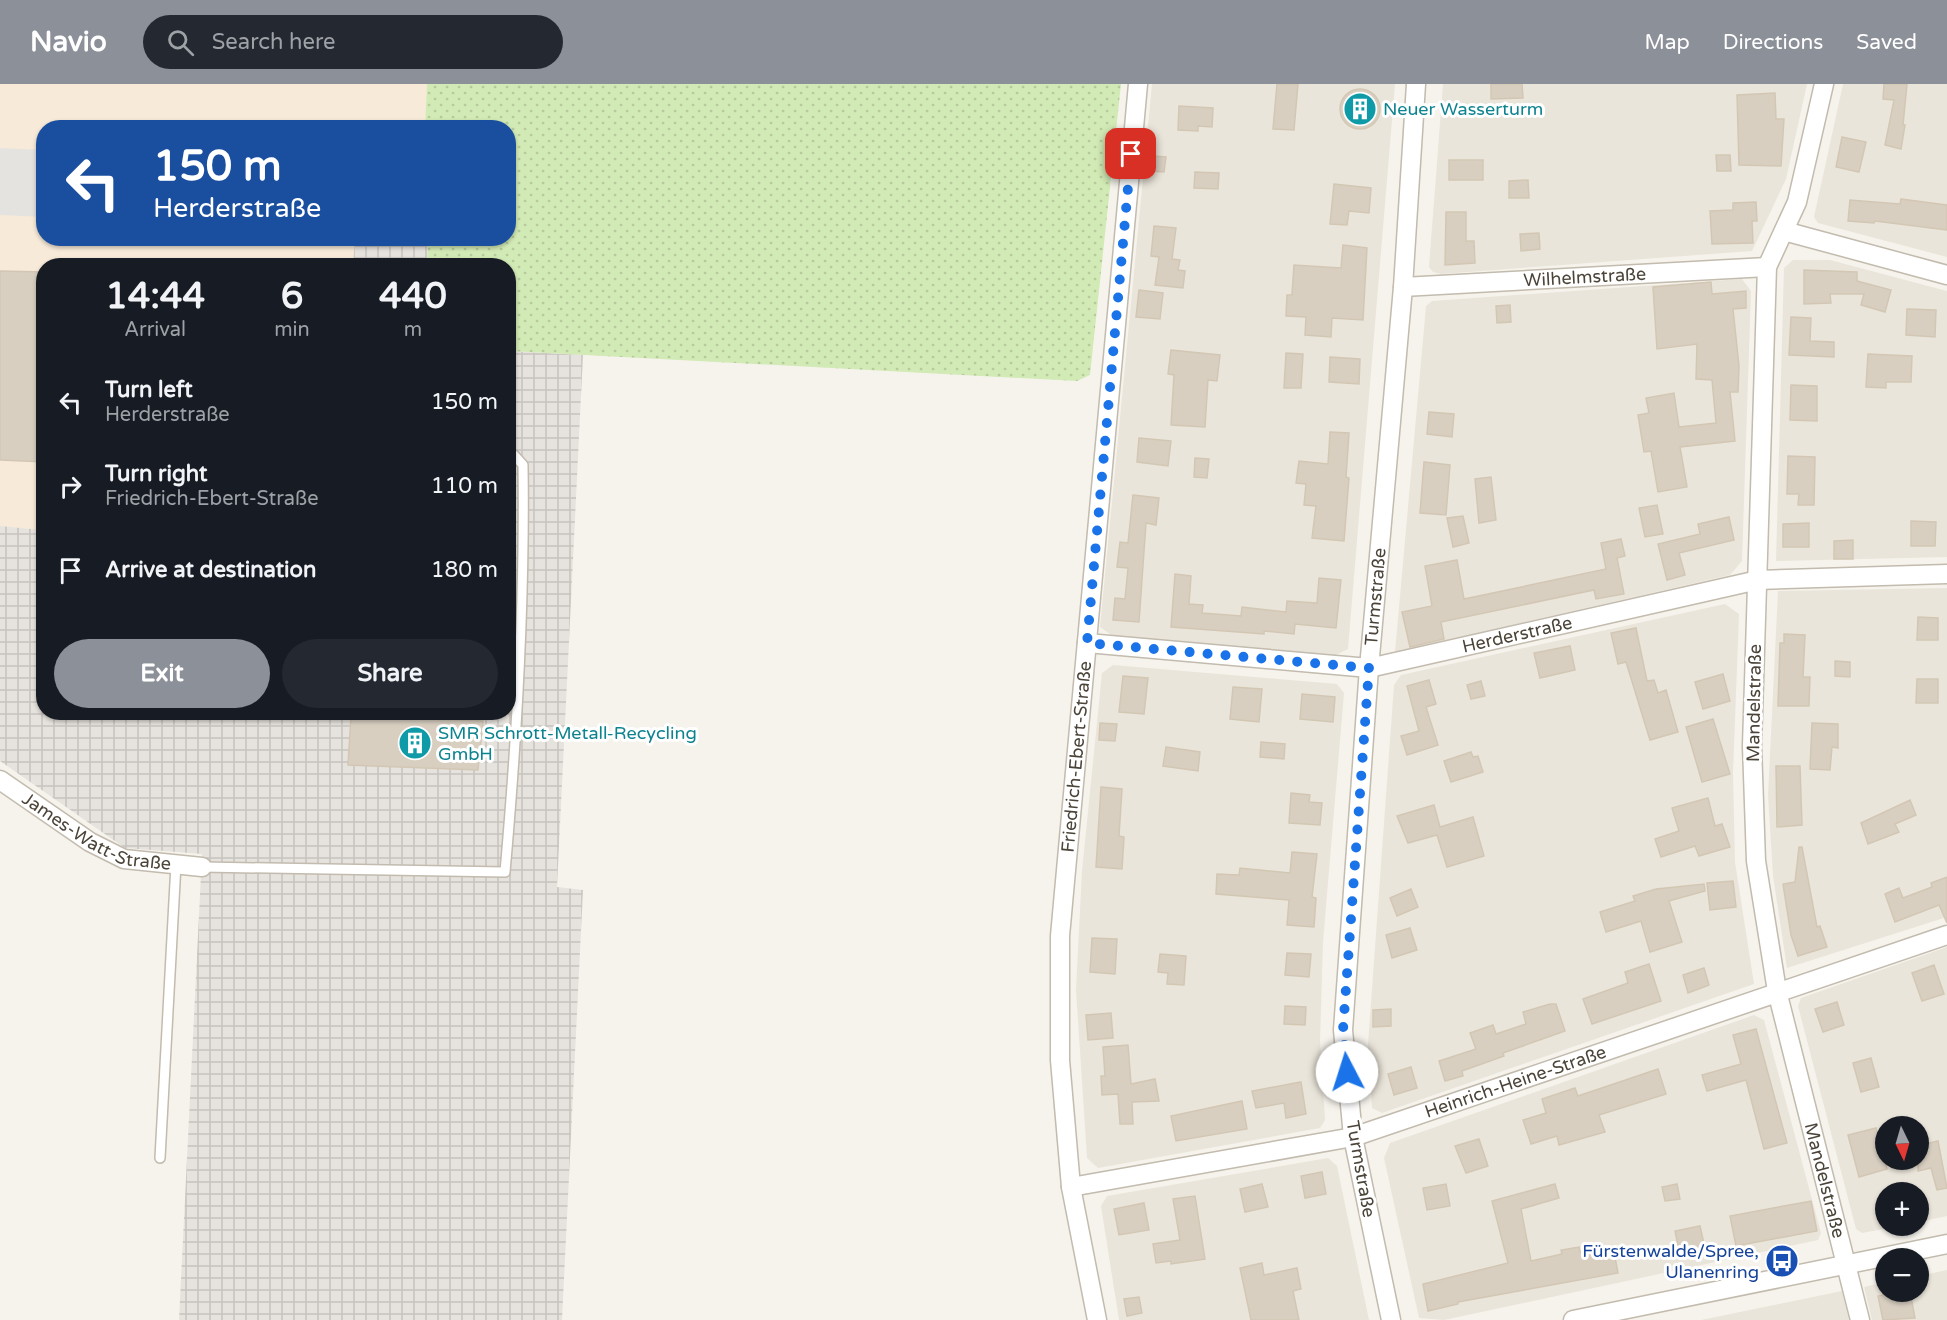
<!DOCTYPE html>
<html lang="en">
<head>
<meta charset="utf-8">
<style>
	:root { --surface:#171b24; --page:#242831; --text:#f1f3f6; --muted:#9ea1a6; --accent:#8c9099 }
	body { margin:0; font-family:"Varela Round",sans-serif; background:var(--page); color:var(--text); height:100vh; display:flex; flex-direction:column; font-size:22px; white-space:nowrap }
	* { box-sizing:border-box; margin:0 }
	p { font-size:20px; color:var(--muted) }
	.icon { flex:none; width:33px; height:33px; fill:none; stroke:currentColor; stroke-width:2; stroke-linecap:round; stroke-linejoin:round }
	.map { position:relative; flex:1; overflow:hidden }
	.details { position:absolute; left:36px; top:174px; width:480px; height:462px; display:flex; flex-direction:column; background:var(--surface); border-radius:24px; box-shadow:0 2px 4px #0004 }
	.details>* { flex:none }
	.hud { position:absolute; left:36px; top:36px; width:480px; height:126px; border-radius:24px; box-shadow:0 2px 4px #0004; background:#1a4fa0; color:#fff; overflow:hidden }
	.needle { width:39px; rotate:175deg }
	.controls { position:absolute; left:1875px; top:1032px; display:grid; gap:12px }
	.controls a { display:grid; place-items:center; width:54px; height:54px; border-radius:50%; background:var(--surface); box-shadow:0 2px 4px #0004; font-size:30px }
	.pin { position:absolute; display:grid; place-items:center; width:51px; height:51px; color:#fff; margin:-26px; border-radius:12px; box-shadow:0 3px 9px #0006 }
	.me { position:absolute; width:66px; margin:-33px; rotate:355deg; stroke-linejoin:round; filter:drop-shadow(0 0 4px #0008) }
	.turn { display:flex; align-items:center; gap:21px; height:126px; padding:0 18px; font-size:27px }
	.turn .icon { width:78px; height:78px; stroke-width:2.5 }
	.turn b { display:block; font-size:42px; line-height:51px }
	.eta { display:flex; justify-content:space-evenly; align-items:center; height:102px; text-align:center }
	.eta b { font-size:36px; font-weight:700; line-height:42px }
	.cta { display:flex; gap:12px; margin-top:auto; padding:12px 18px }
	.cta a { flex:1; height:69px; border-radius:36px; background:var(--accent); color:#fff; font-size:24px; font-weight:700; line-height:69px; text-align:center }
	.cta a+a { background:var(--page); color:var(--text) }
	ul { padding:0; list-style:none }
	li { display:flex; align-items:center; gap:18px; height:84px; padding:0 18px }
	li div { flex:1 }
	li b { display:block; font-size:22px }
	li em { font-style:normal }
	header { display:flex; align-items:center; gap:36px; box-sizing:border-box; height:84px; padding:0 30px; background:var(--accent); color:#fff }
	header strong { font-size:28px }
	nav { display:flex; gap:33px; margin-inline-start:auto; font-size:21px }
	.search { width:420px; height:54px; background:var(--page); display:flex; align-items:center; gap:15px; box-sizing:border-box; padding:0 21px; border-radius:33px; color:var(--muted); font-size:22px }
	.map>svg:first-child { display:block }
	.residential { fill:#eae5da; fill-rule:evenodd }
	.commercial { fill:#f7ead8 }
	.industrial { fill:url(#industrial-grid) }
	.grass { fill:url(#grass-dots) }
	.parking { fill:#e5e3e0 }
	.building { fill:#d8cfc1; stroke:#d3c7b4; stroke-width:1.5 }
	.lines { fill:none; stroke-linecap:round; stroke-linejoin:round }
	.service-casing { stroke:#c2bbae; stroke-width:12 }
	.minor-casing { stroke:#c2bbae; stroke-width:21 }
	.service { stroke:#fff; stroke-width:9 }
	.minor { stroke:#fff; stroke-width:18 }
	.route { stroke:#1a73e8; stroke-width:10; stroke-dasharray:0 18 }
	.labels { text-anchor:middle; stroke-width:6; stroke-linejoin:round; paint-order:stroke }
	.culture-label { font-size:18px; fill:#0d838f; stroke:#fff; text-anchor:start }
	.street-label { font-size:18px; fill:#4b4439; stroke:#fff }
	.transit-label { font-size:18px; fill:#164399; stroke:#fff; text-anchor:end }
</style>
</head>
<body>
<header>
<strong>Navio</strong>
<div class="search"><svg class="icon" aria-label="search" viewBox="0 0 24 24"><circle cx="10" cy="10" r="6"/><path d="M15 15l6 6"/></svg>Search here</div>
<nav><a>Map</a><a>Directions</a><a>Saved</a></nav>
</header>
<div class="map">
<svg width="1947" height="1236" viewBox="0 0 1947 1236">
	<defs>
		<pattern id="industrial-grid" width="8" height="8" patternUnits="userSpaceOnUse" patternTransform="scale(1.5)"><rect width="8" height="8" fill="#e6e2dd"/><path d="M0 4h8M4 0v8" fill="none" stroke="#c7c3be"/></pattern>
		<pattern id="grass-dots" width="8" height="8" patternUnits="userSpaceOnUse" patternTransform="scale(1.5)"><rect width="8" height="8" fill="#d2eab5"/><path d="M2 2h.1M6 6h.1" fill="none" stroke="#b6ca9c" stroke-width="1.8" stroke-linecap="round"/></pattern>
	</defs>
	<rect width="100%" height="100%" fill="#f6f3ec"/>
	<path class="residential" d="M1152,0H1395L1348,565L1336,571L1113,552L1100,543Z
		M1443,0H1807L1786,95L1752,167L1441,190L1433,188L1429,183Z
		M1843,0H1947V173L1818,139L1814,133Z
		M1793,176H1830L1947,207V473L1776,477L1784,184Z
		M1742,195L1751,207L1742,477L1730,491L1395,568L1426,222L1432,217Z
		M1947,504V833L1787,884L1773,792L1768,711L1778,507Z
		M1725,520L1739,530L1733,689L1735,778L1754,900L1382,1029L1372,1024L1368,960L1394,601L1401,591Z
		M1113,581L1337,600L1344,609L1323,858L1320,957L1325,1036L1320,1044L1098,1084L1087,1074L1076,906L1082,787L1102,589Z
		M1947,863V1132L1919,1138L1918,1108H1886V1142H1900L1862,1149L1856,1145L1798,922L1801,914ZM1886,1042H1918V1076H1886Z
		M1754,931L1764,936L1821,1149L1818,1156L1444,1236L1419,1234L1384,1074L1390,1059Z
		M1328,1074L1337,1082L1369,1236H1119L1101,1122L1107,1112Z
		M1947,1186V1236H1872L1864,1203L1885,1198L1886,1208H1918L1919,1192Z
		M1842,1207L1849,1236H1701Z"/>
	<path class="commercial" d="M0,0H427L425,43L44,44V154L355,155L353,181L44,182L43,446L0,442Z"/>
	<path class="industrial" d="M355,155H428L427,181H353Z
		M509,267L583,271L557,803L583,806L562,1236H179L202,770L125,764L0,677V442L43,446L44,628H508Z"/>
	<path class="grass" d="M427,0H1121L1090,291L1077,297L509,267L508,182L427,181L428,155L508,154V44L425,43Z"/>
	<path class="parking" d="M0,64L43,66V133L0,131Z"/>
	<path class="building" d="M1277,0H1298L1294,46L1273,45Z
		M1491,0H1522L1523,14L1491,15Z
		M1884,0H1907L1903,41H1905L1901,65L1885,61L1894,16L1883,15Z
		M1340 25a20 20 0 1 1 40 0a20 20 0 1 1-40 0Z
		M1775,9L1776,35H1784L1781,82L1739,81L1737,11Z
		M1179,22L1213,24L1212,43L1198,42V47L1178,46Z
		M1842,53L1866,58L1859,88L1836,83Z
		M1716,71H1730L1731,87H1717Z
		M1152,72L1166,73L1164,88L1151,87Z
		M1449,76H1483V96H1449Z
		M1195,88L1219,89L1218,105L1194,104Z
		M1528,96L1529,114H1509V97Z
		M1334,100L1371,104L1369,129L1349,127L1347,141L1330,140Z
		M1901,115L1947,121V146L1875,137L1874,139L1848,137L1850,116L1900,120Z
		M1756,118L1757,137H1752L1753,159L1712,160L1710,127L1733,126V119Z
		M1446,128H1466V157H1474L1475,179L1445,181Z
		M1154,142L1176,144L1172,175L1180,176L1178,186L1185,187L1183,204L1155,201L1159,173L1151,172Z
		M1539,149L1540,165L1521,167L1520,150Z
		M1343,161L1367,164L1363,236L1332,234L1331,253L1305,251L1306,233L1286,232L1287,211H1292L1294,181L1341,184Z
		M1804,186L1857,188V197L1891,206L1885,228L1861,221L1864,210H1830L1831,219L1804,220Z
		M0,187L44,188V378L0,376Z
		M1711,198L1712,210L1746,207V224L1733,225L1739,282L1738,308H1730L1735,357L1680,363L1687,403L1658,408L1651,367L1644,368L1638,331L1649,329L1646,314L1674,309L1679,343L1716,339L1712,296L1696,295L1697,260L1657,265L1653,203Z
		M1139,206L1163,209L1160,235L1136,233Z
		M1510,221L1511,238L1497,239L1496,222Z
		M1907,225L1936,226L1935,253L1906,251Z
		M1791,233L1811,234L1810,257L1834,258V273L1789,271Z
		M1171,266L1220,271L1217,297L1208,296L1205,343L1171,341L1174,291L1168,290Z
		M1286,269L1303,270L1301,304H1284Z
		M1868,270L1912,272L1911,298H1886V304L1866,303Z
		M1330,273L1360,275L1359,300L1329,298Z
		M1791,301L1817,302V337L1790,336Z
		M1429,328L1454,330L1452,353L1427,350Z
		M1330,348L1349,349L1346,393L1349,394L1344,457L1312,454L1316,422L1304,421L1306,400L1296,399L1299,377L1328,380Z
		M1139,354L1171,357L1168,382L1137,378Z
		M1788,372L1815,373L1814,421H1798L1799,410H1787Z
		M1195,374L1209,375L1207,394L1194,393Z
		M1424,378L1450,381L1446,431L1420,429Z
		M1491,393L1496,436L1479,439L1475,395Z
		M1133,411L1159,414L1156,441L1146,439L1139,538L1113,536L1115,514L1125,515L1128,484L1117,483L1120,458L1128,459Z
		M1657,421L1663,450L1645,453L1639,424Z
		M1463,432L1469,459L1453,463L1447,434Z
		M1729,433L1734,456L1679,469L1685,491L1667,496L1658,460L1700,450L1698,440Z
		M1911,437L1936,438L1935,462H1911Z
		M1809,439V463H1783V440Z
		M1621,455L1625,472L1617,474L1624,510L1596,515L1594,506L1441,538L1444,555L1410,563L1402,528L1432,522L1425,482L1457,476L1464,515L1606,485L1601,459Z
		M1853,456V475H1834V457Z
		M1175,490L1191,492L1189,520L1203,521L1202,529L1241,532L1242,523L1286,528L1287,517L1317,519L1319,494L1341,496L1336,544L1295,540L1294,550L1264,547V550L1171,543Z
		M1918,533L1938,534V556H1917Z
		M1636,544L1647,597L1654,596L1658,609L1666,606L1678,648L1650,656L1626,578L1618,580L1611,549Z
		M1784,550L1805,551L1803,593H1810L1809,622H1778L1780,559H1784Z
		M1570,562L1575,586L1540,594L1534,569Z
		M1835,577L1850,578V593L1835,592Z
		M1723,590L1730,617L1703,625L1695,598Z
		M1123,592L1148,594L1144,630L1119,628Z
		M1917,595H1938V619H1916Z
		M1429,596L1436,620L1426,623L1438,661L1407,671L1401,652L1419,647L1407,602Z
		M1481,597L1485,612L1471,615L1467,601Z
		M1233,603L1262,605L1259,638L1230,635Z
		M1302,610L1335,613L1333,638L1300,635Z
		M351,632L483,637L478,686L348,681Z
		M1713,635L1730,690L1702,698L1686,643Z
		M1100,639L1117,640L1115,657L1099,656Z
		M1812,639L1838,640V664L1832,663L1830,686L1810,685Z
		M1261,658L1285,660L1284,675L1260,673Z
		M1166,663L1200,668L1198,687L1163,682Z
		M1471,668L1473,673L1478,672L1483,688L1451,698L1444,677Z
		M1776,682H1800L1802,741L1777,743Z
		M1101,703L1122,705L1119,752L1124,753L1122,785L1096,783Z
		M1291,709L1310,711L1309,718L1322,719L1320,741L1289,739Z
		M1708,714L1715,742L1722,740L1730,763L1699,772L1695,762L1661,773L1655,755L1679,747L1672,724Z
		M1910,716L1916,731L1895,740L1899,748L1868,760L1861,739Z
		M1434,721L1440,743L1473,733L1484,772L1447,783L1437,751L1408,759L1397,732Z
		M1799,763H1802L1817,843L1820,842L1827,863L1798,872L1791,851L1783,800L1795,798Z
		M1292,768L1317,770L1312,813L1316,814L1314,843L1287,841L1289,816L1216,810L1217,790L1239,791L1240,784L1290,789Z
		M1947,793V839L1939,821L1895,838L1885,810L1899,804L1903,814L1932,803L1931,799Z
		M1733,797L1736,823L1710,826L1707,799Z
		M1704,800L1705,807L1669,817L1682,858L1650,868L1641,837L1606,848L1600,828L1635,817L1633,812L1656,805Z
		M1411,805L1418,823L1397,832L1390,814Z
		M1410,844L1417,866L1392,874L1386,851Z
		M1092,854L1117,855L1115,890L1090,888Z
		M1287,869L1311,870L1309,893L1285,891Z
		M1160,870L1186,872L1184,901L1167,900L1168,889L1158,888Z
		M1649,880L1661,917L1592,940L1583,915L1628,899L1625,888Z
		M1934,881L1944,910L1922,917L1912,889Z
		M1704,884L1709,901L1688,909L1683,891Z
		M1837,918L1844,941L1823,948L1815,925Z
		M1550,920H1556L1565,947L1503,969L1504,972L1462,987L1463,992L1445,997L1439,977L1476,965L1470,949L1493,941L1496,950L1526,940L1523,928Z
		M1285,922L1306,923L1305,941L1284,940Z
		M1391,925V942L1373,943V926Z
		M1111,929L1113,954L1088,956L1086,931Z
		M1756,945L1787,1059L1764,1065L1746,996L1707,1007L1702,991L1741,980L1733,951Z
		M1128,961L1131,1000L1155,995L1159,1017L1132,1018L1133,1040H1120L1118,1010L1102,1011L1101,992H1105L1103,963Z
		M1871,974L1879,1003L1861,1008L1853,979Z
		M1411,983L1417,1004L1394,1011L1388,990Z
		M1658,985L1666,1010L1599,1031L1605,1048L1559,1061L1557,1052L1531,1060L1523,1036L1546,1029L1542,1015L1575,1004L1578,1012Z
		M1301,998L1306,1030L1286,1034L1284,1019L1256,1024L1252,1007Z
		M1242,1017L1247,1045L1176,1057L1171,1032Z
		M1876,1044L1887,1085L1859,1093L1848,1051Z
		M1479,1055L1488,1082L1466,1089L1455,1062Z
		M1938,1057L1947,1104L1937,1106L1931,1084L1918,1087V1068L1927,1067L1925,1060Z
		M1322,1088L1326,1110L1305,1114L1301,1092Z
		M1262,1100L1268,1123L1245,1128L1240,1105Z
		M1446,1100L1450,1122L1427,1126L1423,1104Z
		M1555,1100L1559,1114L1521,1125L1531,1177L1562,1170L1561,1166L1579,1163L1580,1168L1613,1162L1618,1189L1458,1218V1220L1428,1227L1423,1200L1508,1179L1492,1117Z
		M1677,1100L1680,1115L1665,1117L1662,1103Z
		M1195,1112L1205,1175L1171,1180V1177L1156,1179L1153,1160L1180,1156L1173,1115Z
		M1811,1117L1817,1147L1736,1162L1730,1132Z
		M1144,1119L1149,1146L1119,1151L1114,1125Z
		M1700,1142L1706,1169L1681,1175L1675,1147Z
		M1262,1179L1264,1191L1297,1184L1301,1205L1293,1207L1299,1236H1251L1240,1184Z
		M1897,1208H1910L1915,1234L1883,1236L1878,1212Z
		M1139,1213L1142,1229L1127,1232L1124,1215Z"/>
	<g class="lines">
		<defs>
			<path id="service" d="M202,783L505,788C517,653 525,516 523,381L514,371L508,370
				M160,1074L176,780"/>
			<g id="minor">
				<path id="s1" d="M1824,0L1797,118L1767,183L1752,662L1756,777L1777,907L1860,1236"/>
				<path d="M1784,147L1947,191"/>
				<path id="s2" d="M1403,203L1767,183"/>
				<path id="s3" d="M1087,559L1369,584L1758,496L1947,490"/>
				<path id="s4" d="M0,696L90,758L124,775L202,783"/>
				<path id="s5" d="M1071,1103L1353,1053L1947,851"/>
				<path id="s6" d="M1097,1236L1071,1103L1060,976V852L1138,0"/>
				<path id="s7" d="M1391,1236L1353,1053L1343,946L1369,584L1403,203L1416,0"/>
				<path d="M1573,1236L1947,1160"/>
			</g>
		</defs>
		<use href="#service" class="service-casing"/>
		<use href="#minor" class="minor-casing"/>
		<use href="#service" class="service"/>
		<use href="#minor" class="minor"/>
	</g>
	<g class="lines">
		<path class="route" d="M1131,70L1087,559L1369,584L1343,946L1347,988"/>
	</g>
	<defs>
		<symbol id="building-disc" viewBox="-11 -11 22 22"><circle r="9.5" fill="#0f9aa8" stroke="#fff"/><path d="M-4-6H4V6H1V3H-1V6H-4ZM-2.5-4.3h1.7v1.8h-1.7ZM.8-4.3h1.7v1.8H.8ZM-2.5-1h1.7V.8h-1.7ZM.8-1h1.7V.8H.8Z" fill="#fff"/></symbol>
		<symbol id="bus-disc" viewBox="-11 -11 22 22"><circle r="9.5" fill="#1a4fb4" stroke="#fff"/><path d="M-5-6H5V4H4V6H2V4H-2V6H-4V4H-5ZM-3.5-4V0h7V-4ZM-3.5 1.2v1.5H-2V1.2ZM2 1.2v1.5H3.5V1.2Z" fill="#fff"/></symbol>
	</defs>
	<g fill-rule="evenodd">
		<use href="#building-disc" x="1341" y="6" width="38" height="38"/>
		<use href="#building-disc" x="396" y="640" width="38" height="38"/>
		<use href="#bus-disc" x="1763" y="1158" width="38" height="38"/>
	</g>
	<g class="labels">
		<g class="culture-label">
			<text x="1383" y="31">Neuer Wasserturm</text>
			<text x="438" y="655">SMR Schrott-Metall-Recycling<tspan x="438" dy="21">GmbH</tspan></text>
		</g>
		<g class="street-label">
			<text dy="6" stroke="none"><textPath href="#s2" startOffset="182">Wilhelmstraße</textPath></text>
			<text dy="6" stroke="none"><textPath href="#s7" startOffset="729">Turmstraße</textPath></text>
			<text dy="6" stroke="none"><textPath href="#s3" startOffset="435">Herderstraße</textPath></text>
			<text transform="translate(1754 619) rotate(-89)" y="6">Mandelstraße</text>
			<text dy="6" stroke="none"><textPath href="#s6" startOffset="567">Friedrich-Ebert-Straße</textPath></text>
			<text dy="6" stroke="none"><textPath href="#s4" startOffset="112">James-Watt-Straße</textPath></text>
			<text dy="6" stroke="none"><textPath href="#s5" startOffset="458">Heinrich-Heine-Straße</textPath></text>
			<text transform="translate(1361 1085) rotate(80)" y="6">Turmstraße</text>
			<text dy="6" stroke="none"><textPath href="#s1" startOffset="1114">Mandelstraße</textPath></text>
		</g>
		<g class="transit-label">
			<text x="1759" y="1173">Fürstenwalde/Spree,<tspan x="1759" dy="21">Ulanenring</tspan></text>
		</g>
	</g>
</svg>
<div class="controls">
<a><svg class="needle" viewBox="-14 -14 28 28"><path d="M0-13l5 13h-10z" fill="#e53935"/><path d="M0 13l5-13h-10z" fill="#9ea1a6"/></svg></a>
<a>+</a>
<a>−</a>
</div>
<div class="pin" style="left:1131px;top:70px;background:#d93025"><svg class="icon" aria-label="arrive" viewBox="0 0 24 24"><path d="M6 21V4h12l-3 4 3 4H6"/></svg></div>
<svg class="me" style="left:1347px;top:988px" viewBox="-20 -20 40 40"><circle r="19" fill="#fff"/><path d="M0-13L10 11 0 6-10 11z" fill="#1a73e8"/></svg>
<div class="hud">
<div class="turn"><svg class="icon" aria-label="left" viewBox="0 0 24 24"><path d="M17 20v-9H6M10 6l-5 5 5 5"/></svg><div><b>150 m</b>Herderstraße</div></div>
</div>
<section class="details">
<div class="eta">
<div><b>14:44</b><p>Arrival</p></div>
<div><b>6</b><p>min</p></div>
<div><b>440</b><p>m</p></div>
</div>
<ul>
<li><svg class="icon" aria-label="left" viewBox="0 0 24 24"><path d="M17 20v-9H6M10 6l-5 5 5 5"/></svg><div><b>Turn left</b><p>Herderstraße</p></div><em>150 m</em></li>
<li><svg class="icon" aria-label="right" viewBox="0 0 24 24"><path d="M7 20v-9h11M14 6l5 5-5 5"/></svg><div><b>Turn right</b><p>Friedrich-Ebert-Straße</p></div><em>110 m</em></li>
<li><svg class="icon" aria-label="arrive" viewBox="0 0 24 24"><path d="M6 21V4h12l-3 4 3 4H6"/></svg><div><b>Arrive at destination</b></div><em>180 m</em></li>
</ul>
<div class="cta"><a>Exit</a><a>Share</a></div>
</section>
</div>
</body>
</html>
